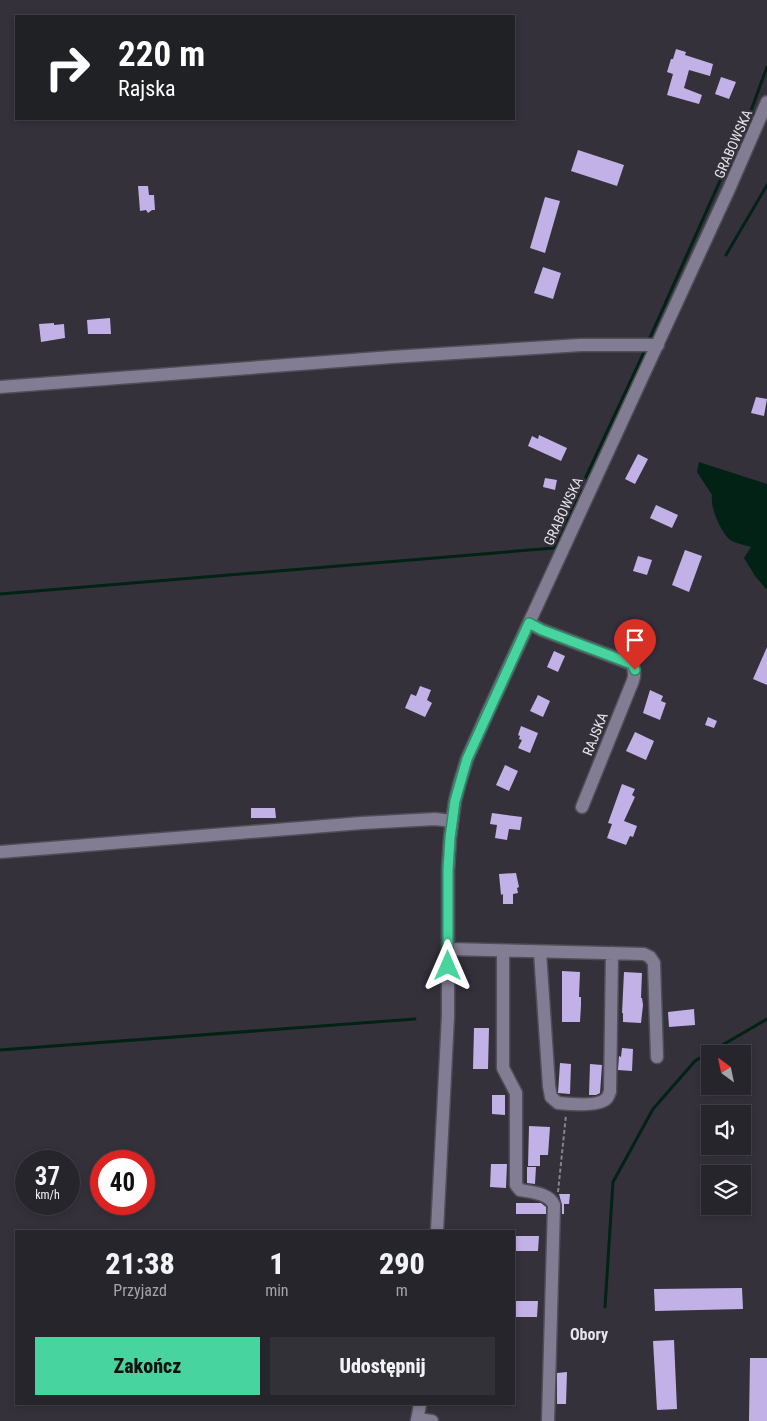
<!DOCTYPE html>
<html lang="pl">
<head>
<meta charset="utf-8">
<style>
	:root { --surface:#27252c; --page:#333138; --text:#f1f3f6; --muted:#a4a5a9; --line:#434248; --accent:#47d49e }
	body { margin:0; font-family:"Roboto Condensed",sans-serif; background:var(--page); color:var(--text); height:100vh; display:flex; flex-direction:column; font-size:19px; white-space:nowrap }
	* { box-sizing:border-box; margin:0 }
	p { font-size:16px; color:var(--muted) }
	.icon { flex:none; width:28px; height:28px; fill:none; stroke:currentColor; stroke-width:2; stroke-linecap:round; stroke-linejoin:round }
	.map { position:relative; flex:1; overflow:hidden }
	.sheet { position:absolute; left:15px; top:1230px; width:500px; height:175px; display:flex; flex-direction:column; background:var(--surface); border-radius:0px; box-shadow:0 2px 8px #0003,0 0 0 1px var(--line) }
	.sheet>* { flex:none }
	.banner { position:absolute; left:15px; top:15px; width:500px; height:105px; border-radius:0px; box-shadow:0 2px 8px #0003,0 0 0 1px var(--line); background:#202124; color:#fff; overflow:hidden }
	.needle { width:32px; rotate:327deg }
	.controls { position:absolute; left:701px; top:1045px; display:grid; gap:10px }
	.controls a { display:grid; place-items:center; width:50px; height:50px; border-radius:0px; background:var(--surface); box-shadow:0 2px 8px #0003,0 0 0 1px var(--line); font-size:25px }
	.speed { position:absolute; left:15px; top:1150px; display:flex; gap:10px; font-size:25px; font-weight:700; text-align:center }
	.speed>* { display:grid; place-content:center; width:65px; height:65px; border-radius:50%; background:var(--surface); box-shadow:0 2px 8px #0003,0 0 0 1px var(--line); line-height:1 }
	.speed small { font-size:12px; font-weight:400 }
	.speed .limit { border:8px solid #d22; background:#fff; color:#111 }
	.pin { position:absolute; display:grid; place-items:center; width:42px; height:42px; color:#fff; margin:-51px -21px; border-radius:50% 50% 50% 0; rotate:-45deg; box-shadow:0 0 5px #0007 }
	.pin .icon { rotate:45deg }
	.me { position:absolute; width:55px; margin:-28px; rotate:0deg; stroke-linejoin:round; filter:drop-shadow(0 0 4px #0008) }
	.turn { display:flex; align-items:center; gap:18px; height:105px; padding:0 20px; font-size:22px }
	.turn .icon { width:65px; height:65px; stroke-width:2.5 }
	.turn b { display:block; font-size:35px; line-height:42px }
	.eta { display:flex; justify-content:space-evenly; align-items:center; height:85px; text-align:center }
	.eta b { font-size:30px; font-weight:800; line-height:35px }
	.primary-button { display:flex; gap:10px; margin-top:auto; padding:10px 20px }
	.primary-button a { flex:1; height:58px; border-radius:0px; background:var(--accent); color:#111; font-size:20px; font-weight:800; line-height:58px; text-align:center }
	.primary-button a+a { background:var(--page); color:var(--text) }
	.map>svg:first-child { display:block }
	.water { fill:#022216 }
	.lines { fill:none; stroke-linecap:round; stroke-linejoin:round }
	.stream { stroke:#022216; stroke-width:3 }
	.building { fill:#c2b1e6 }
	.minor-casing { stroke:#504e57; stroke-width:15 }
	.path { stroke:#87848d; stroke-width:2; stroke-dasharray:4 2.5; stroke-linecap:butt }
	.minor { stroke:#837d93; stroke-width:12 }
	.route-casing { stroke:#2e8a67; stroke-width:12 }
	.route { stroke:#47d49e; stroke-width:9 }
	.labels { text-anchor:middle; stroke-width:5; stroke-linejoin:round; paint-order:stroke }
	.street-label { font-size:14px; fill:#e6e4eb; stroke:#34313b }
	.quarter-label { font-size:16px; font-weight:bold; fill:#e6e4eb; stroke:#34313b }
</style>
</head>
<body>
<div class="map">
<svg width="767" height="1421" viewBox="0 0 767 1421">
	<rect width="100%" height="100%" fill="#34313b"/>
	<path class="water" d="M699,462L767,484V590L755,576L744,558L751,547C745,545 734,543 729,539C720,530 710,507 712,495L697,472Z"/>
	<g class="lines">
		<path class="stream" d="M736,145L748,119L767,67
			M726,255L767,185
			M648,342L732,154
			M585,479L646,348
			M0,594L554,548L581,489
			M0,1050L415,1019
			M605,1307L613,1182L653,1109L695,1061L767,1019"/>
	</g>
	<path class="building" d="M676,49L686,52L685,55L713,64L710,76L689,70L684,88L702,95L699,104L667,95L673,74L667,72L671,59H673Z
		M721,77L736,82L729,99L715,94Z
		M578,150L624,165L617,186L571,171Z
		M138,186H148L149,195H154L155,210H152L148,213L146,210L140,211Z
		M545,197L560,201L545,253L530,248Z
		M543,267L561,273L553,299L534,293Z
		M110,318L111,334H88L87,320Z
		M54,323V325L64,324L65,338L41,342L39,324Z
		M756,397L767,399L764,416L751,413Z
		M539,435L567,448L561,461L528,446L532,436L538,439Z
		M638,454L648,459L635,484L625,479Z
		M545,478L557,480L555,490L543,487Z
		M656,505L678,515L672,528L650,518Z
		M685,550L702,556L689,592L672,585Z
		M638,556L652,560L647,575L633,571Z
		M767,647V685L753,679Z
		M554,651L565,656L558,672L547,667Z
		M420,686L431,690L427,700L432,703L425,717L405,708L411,694L416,696Z
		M650,690L663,696L661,701L666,703L660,720L643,713Z
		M538,695L550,701L543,717L530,711Z
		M708,717L717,721L714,728L705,725Z
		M521,726L538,733L530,753L518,748L522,740L519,739L520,736L518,735Z
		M635,732L654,741L646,760L626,751Z
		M505,765L518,771L509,791L496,785Z
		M622,784L635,789L632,795L635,797L624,821L637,826L633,837L630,836L626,845L607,838L612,824L608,823Z
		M251,808H275L276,818H251Z
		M492,813L522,817L520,830L509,829L507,840L495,838L497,825L490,824Z
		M516,873L519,887L517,888L518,893L513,894V904H503V894L501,895L499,874Z
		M562,971L580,972L579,997H581V1005L580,1022H562Z
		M624,972L642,973L641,998H642L643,1005L641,1023L623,1022V1013H622Z
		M694,1009L695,1025L669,1027L668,1012Z
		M474,1028H489L488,1069H473Z
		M622,1048L633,1049L632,1071L618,1070L619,1056L621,1057Z
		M560,1063L571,1064L570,1094L558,1093Z
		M590,1064L602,1065L600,1093L596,1095H589Z
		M492,1095H505V1115L492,1114Z
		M529,1126L550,1127L548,1155H540V1166H528Z
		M491,1164H507L506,1188L490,1187Z
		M527,1167H536L535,1184L527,1183Z
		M559,1194H570L569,1204H564V1214H562V1205Z
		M516,1203H541L546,1207V1214H516Z
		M514,1236H539L538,1251H514Z
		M742,1288L743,1309L655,1311L654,1289Z
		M514,1301H538L537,1317H514Z
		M674,1340L677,1409L657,1410L653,1341Z
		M750,1358H767V1421H749Z
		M567,1372L566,1404H557V1373Z"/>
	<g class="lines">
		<defs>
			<path id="minor" d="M0,387L392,357L581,345H658
				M529,623L542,630L632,664C636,674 634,679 630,688L582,807
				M0,852L362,823L435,819L452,821
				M448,949L644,954L650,957L654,963L657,1057
				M503,951V1068L516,1093V1185L520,1190C531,1192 549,1193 554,1205L548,1421
				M540,952L549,1086L551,1097L558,1103C568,1104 598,1107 606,1099C608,1098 609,1093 610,1092L612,953
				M437,1231L448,1016V870L450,838L455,801L460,782L467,759L487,714L729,189L767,102
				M417,1419L432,1421
				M417,1421L420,1404"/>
		</defs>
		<use href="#minor" class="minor-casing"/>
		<path class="path" d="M558,1192L566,1115"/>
		<use href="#minor" class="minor"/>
	</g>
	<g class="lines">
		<defs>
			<path id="route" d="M448,966V870L450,838L455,801L467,759L529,623L542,630L632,664L635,670"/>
		</defs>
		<use href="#route" class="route-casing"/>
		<use href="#route" class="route"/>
	</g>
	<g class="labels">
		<g class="street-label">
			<text transform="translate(733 144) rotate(-66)" y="5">GRABOWSKA</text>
			<text transform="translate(563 511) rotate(-65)" y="5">GRABOWSKA</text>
			<text transform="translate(595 734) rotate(-68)" y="5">RAJSKA</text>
		</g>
		<g class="quarter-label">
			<text x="589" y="1340">Obory</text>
		</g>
	</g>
</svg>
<div class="controls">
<a><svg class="needle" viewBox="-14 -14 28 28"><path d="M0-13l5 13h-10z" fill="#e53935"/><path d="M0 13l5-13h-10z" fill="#a4a5a9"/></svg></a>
<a><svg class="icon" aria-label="sound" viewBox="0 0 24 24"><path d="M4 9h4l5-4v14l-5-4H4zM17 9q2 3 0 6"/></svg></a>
<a><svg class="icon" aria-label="layers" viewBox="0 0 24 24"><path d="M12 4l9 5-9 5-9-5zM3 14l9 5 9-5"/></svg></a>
</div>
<div class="speed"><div>37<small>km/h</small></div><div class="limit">40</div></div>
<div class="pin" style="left:635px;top:670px;background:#d93025"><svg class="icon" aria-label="arrive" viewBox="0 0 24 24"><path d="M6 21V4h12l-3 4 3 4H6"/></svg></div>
<svg class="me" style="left:448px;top:966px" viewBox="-20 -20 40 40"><path d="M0-17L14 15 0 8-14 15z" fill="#47d49e" stroke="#fff" stroke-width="4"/></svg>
<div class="banner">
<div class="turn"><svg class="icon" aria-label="right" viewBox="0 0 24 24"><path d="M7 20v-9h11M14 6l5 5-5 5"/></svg><div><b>220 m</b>Rajska</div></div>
</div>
<section class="sheet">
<div class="eta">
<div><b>21:38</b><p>Przyjazd</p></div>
<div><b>1</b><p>min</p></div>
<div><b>290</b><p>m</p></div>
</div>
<div class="primary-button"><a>Zakończ</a><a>Udostępnij</a></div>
</section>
</div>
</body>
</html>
